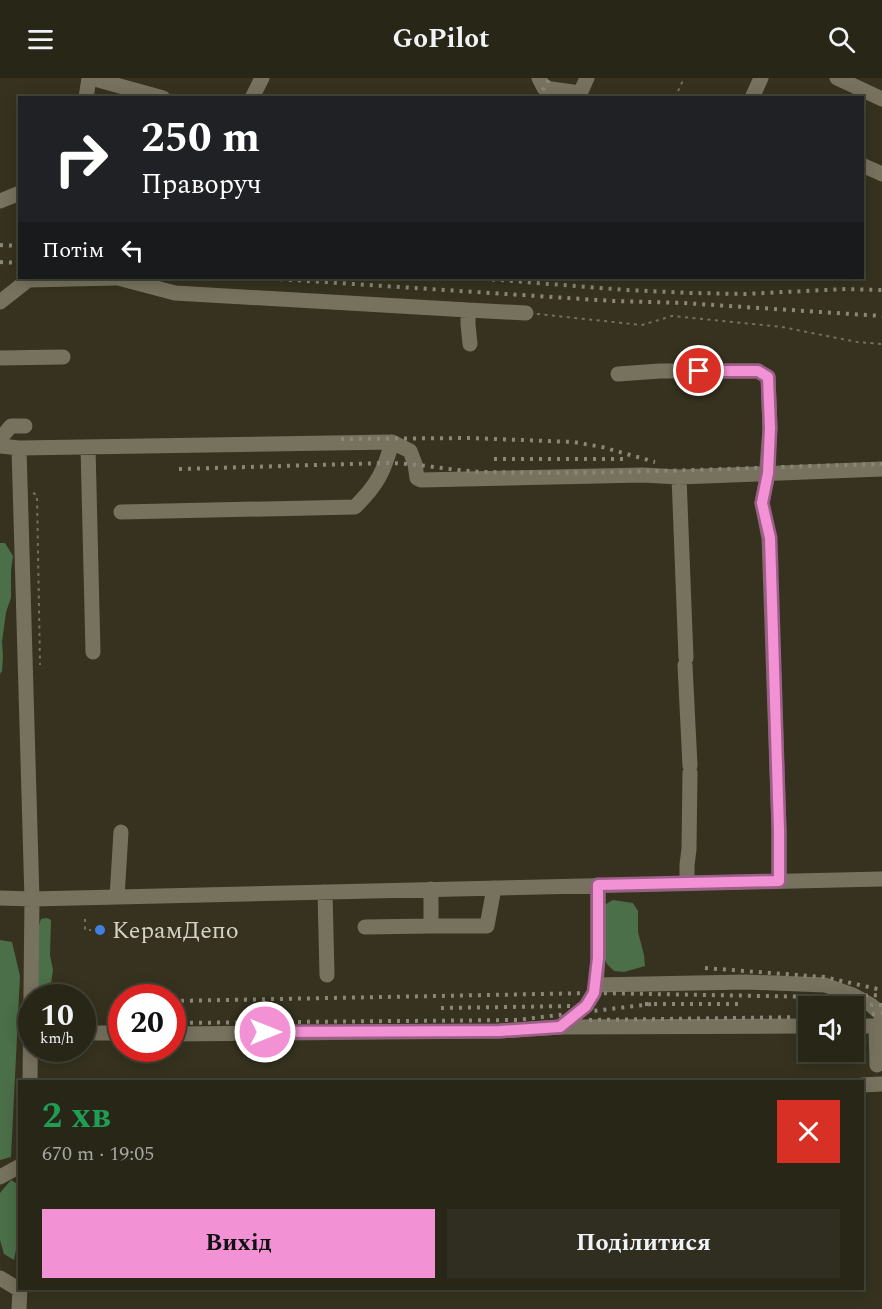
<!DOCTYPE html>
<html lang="uk">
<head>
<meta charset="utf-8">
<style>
	:root { --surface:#282617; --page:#302e20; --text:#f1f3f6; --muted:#a5a5a1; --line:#444336; --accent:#f391d5 }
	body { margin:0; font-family:Spectral,serif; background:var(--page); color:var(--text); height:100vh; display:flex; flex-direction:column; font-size:22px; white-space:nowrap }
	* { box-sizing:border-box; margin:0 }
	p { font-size:20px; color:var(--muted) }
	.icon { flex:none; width:33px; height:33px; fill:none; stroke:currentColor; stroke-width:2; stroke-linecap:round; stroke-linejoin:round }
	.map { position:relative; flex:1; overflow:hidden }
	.panel { position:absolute; left:18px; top:1002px; width:846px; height:210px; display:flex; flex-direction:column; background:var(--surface); border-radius:0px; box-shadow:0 3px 15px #0003,0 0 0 2px var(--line) }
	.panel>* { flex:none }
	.hud { position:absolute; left:18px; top:18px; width:846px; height:183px; border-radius:0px; box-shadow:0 3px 15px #0003,0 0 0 2px var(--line); background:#202124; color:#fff; overflow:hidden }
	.controls { position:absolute; left:798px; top:918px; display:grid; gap:12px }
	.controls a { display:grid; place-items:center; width:66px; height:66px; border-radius:0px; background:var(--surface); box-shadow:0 3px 15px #0003,0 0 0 2px var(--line); font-size:30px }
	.speed { position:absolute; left:18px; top:906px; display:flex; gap:12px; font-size:30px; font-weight:700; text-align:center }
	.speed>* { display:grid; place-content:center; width:78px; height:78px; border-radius:50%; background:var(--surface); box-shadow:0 3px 15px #0003,0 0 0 2px var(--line); line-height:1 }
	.speed small { font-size:15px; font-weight:400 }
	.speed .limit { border:9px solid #d22; background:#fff; color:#111 }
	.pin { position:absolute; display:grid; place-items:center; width:51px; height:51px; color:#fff; margin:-26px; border:3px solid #fff; border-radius:50%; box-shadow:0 2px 6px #0007 }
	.me { position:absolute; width:66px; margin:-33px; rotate:90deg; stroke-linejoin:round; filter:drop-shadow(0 0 4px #0008) }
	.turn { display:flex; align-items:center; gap:21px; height:126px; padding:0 24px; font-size:27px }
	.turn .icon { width:78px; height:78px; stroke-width:2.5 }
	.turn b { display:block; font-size:42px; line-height:51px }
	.then { display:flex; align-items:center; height:57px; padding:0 24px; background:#0003; gap:12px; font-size:22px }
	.round { display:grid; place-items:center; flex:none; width:63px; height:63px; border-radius:0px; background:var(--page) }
	.head { display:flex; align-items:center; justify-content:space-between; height:102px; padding:0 24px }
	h1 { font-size:36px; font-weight:700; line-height:45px; color:#1e9e55 }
	.action { display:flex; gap:12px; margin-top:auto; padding:12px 24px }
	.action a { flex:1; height:69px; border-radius:0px; background:var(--accent); color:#111; font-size:24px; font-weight:700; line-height:69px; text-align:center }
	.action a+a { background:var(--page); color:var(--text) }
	header { display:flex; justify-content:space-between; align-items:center; height:78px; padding:0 24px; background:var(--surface); font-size:27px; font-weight:700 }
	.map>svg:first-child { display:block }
	.forest { fill:#4b6f49 }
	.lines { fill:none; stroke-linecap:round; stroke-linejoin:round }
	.path { stroke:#747061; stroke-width:2; stroke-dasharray:3 4.5; stroke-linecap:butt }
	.minor { stroke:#77725e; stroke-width:15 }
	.rail { stroke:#8a8778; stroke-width:4; stroke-dasharray:3 6; stroke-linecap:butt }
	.route-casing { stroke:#9e5e8a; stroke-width:15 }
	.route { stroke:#f391d5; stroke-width:10 }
	.shop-dot { fill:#3f7fe0; stroke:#36321f; stroke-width:2 }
	.labels { text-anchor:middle; stroke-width:4.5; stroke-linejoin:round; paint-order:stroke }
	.poi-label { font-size:24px; fill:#d5d3c8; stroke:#36321f; text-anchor:start }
</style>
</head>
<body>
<header><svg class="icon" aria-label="menu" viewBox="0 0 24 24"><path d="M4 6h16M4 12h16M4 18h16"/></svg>GoPilot<svg class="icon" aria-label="search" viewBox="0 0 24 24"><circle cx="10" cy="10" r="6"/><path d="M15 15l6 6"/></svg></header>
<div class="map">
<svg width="882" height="1231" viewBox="0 0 882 1231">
	<rect width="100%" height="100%" fill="#36321f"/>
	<path class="forest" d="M0,465H5L13,478L11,492V520L6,534L2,564L3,578L2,593L0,596Z
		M613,822L633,825L638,833V854L644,877L645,888L624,894L614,893L607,886L602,877L604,827Z
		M47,840L51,842L50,877L53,892L49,919H41L37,911L38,850L41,841Z
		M0,862L12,864L20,898L11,1079L0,1082Z
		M11,1102L19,1107L16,1121L18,1162L14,1182L4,1176L0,1162V1115Z"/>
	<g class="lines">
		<path class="path" d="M675,20L684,0
			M537,236L642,247L672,238L782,249L857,264L882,266
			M33,415L37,417L40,587
			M85,841V852H91"/>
		<path class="minor" d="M91,0L163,20
			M539,0L544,10L580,15
			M837,0L882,21
			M86,20L89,0
			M252,20L262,0
			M578,20L587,0
			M752,20L761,0
			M862,87L882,96
			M0,123L20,115
			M118,200L175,215L468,232V246L470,266
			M0,224L28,202L115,200
			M468,232L526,235
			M0,280L63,279
			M618,296L660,293H758L768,299L770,350L767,389L768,395L762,425L769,460L779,752V803
			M0,361L11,348H25
			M0,368L19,370L392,364L410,373L415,386L417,400L421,402L643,397L679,399L882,391
			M88,369L93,574
			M19,370L32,821L30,1004
			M679,399L686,580
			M121,434L355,429C377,407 384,394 392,364
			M685,587L690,688
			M687,805V787L689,771L690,694
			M325,814L327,897
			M117,819L121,754
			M0,820L32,821L882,801
			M431,848H487L494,810
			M365,849L431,848V811
			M596,907L598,880V807
			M854,948H876
			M560,949L808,948
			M82,955H122
			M172,956L499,953L560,949L586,928L594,915L596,907L746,904L825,907L853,917L871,927L882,937
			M877,987L876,948L882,943
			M862,1007L882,1006
			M0,1099L20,1088
			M0,1200L20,1212
			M19,1231L20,1210"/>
		<path class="rail" d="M538,20L550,0
			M0,167L20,168
			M0,184L20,185
			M262,200L613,223L683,225L882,238
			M474,200L626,212L692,215L744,216L846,211L882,212
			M341,361L469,360L573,364L602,369L655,384
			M494,381H625
			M179,391L386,385C421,385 455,394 490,394C621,397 752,389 882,386
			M705,890L824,899L882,912
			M172,923L594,915L820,919L882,917
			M645,926H738
			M825,927H882
			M441,930L573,928
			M854,938L882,935
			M589,942L808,939
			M172,945L517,942L652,926"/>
	</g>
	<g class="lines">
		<defs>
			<path id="route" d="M265,954L500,953L560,949L586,928L594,915L598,880V807L779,803V752L770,460L762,425L768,395L770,350L768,299L758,293H699"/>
		</defs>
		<use href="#route" class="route-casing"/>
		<use href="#route" class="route"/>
	</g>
	<circle class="shop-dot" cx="100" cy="852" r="6"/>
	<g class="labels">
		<g class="poi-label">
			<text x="112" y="860">КерамДепо</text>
		</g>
	</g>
</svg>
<div class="controls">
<a><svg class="icon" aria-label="sound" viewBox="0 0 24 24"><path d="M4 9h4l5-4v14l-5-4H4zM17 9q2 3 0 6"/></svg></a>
</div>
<div class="speed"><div>10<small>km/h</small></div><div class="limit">20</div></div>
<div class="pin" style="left:699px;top:293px;background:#d93025"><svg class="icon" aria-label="arrive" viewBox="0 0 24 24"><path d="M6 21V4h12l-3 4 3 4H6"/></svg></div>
<svg class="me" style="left:265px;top:954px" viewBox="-20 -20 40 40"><circle r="17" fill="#f391d5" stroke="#fff" stroke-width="3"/><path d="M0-11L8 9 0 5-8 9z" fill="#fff"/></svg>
<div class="hud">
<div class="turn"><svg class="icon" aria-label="right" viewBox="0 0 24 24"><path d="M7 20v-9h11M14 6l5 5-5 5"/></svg><div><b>250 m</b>Праворуч</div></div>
<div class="then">Потім<svg class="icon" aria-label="left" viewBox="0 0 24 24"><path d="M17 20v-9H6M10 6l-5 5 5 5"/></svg></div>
</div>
<section class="panel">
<div class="head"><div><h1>2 хв</h1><p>670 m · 19:05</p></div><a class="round" style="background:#d93025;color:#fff"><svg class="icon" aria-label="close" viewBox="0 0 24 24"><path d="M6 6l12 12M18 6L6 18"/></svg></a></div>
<div class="action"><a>Вихід</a><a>Поділитися</a></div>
</section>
</div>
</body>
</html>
